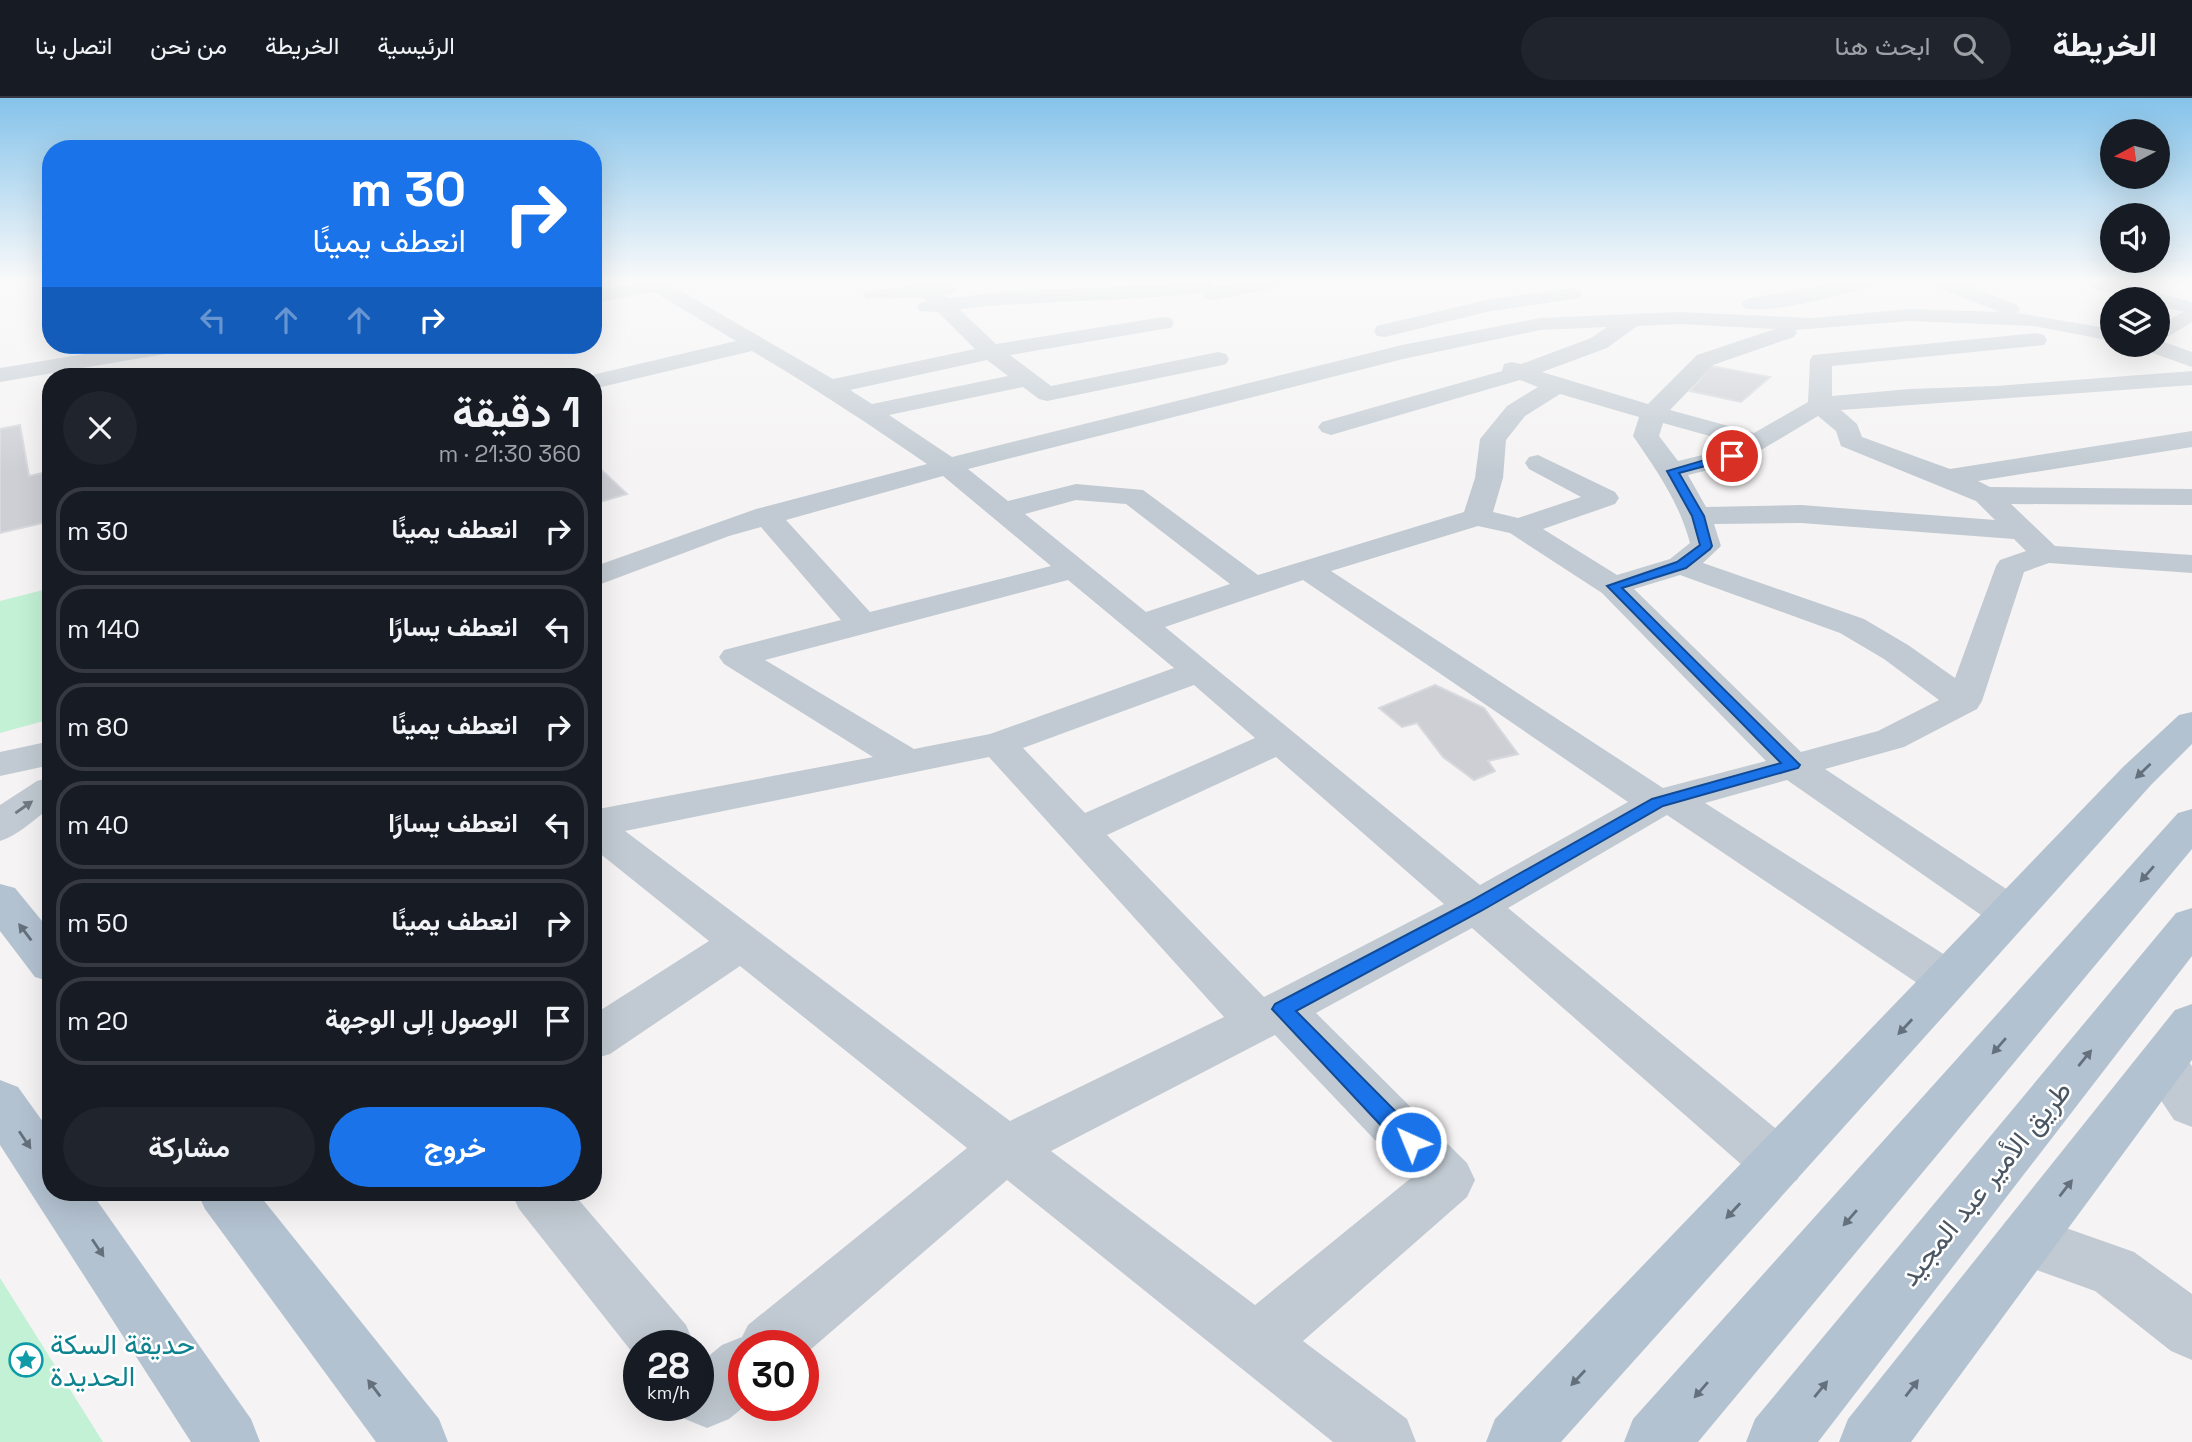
<!DOCTYPE html>
<html lang="ar">
<head>
<meta charset="utf-8">
<style>
	:root { --surface:#171b24; --page:#20242c; --text:#f1f3f6; --muted:#9ea1a6; --line:#363941; --accent:#1a73e8 }
	body { margin:0; font-family:"Space Grotesk",Vazirmatn,sans-serif; background:var(--page); color:var(--text); direction:rtl; height:100vh; display:flex; flex-direction:column; font-size:26px; white-space:nowrap }
	* { box-sizing:border-box; margin:0 }
	p { font-size:23px; color:var(--muted) }
	.icon { flex:none; width:38px; height:38px; fill:none; stroke:currentColor; stroke-width:2; stroke-linecap:round; stroke-linejoin:round }
	.map { position:relative; flex:1; overflow:hidden; direction:ltr }
	.panel { position:absolute; left:42px; top:270px; width:560px; height:833px; display:flex; flex-direction:column; background:var(--surface); border-radius:28px; box-shadow:0 7px 28px #0002; direction:rtl }
	.panel>* { flex:none }
	.guide { position:absolute; left:42px; top:42px; width:560px; height:214px; border-radius:28px; box-shadow:0 7px 28px #0002; direction:rtl; background:#1a73e8; color:#fff; overflow:hidden }
	.needle { width:46px; rotate:263deg }
	.fabs { position:absolute; left:2100px; top:21px; display:grid; gap:14px }
	.fabs a { display:grid; place-items:center; width:70px; height:70px; border-radius:50%; background:var(--surface); box-shadow:0 7px 28px #0002; font-size:35px }
	.speed { position:absolute; left:623px; top:1232px; display:flex; gap:14px; font-size:35px; font-weight:700; text-align:center }
	.speed>* { display:grid; place-content:center; width:91px; height:91px; border-radius:50%; background:var(--surface); box-shadow:0 7px 28px #0002; line-height:1 }
	.speed small { font-size:18px; font-weight:400 }
	.speed .limit { border:10px solid #d22; background:#fff; color:#111 }
	.pin { position:absolute; display:grid; place-items:center; width:60px; height:60px; color:#fff; margin:-30px; border:4px solid #fff; border-radius:50%; box-shadow:0 2px 7px #0007 }
	.me { position:absolute; width:77px; margin:-38px; rotate:316deg; stroke-linejoin:round; filter:drop-shadow(0 0 5px #0008) }
	.turn { display:flex; align-items:center; gap:24px; height:147px; padding:0 21px; font-size:32px }
	.turn .icon { width:91px; height:91px; stroke-width:2.5 }
	.turn b { display:block; font-size:49px; line-height:60px }
	.lanes { display:flex; align-items:center; height:66px; padding:0 21px; background:#0003; justify-content:center; gap:35px; direction:ltr }
	.lanes .off { opacity:.35 }
	.round { display:grid; place-items:center; flex:none; width:74px; height:74px; border-radius:37px; background:var(--page) }
	.headline { display:flex; align-items:center; justify-content:space-between; height:119px; padding:0 21px }
	h1 { font-size:42px; font-weight:700; line-height:52px }
	.cta { display:flex; gap:14px; margin-top:auto; padding:14px 21px }
	.cta a { flex:1; height:80px; border-radius:42px; background:var(--accent); color:#fff; font-size:28px; font-weight:700; line-height:80px; text-align:center }
	.cta a+a { background:var(--page); color:var(--text) }
	ul { padding:0; list-style:none }
	li { display:flex; align-items:center; gap:21px; height:88px; margin:0 14px 10px; padding:0 7px; border:4px solid var(--line); border-radius:28px }
	li div { flex:1 }
	li b { display:block; font-size:26px }
	li em { font-style:normal }
	header { display:flex; align-items:center; gap:42px; box-sizing:border-box; height:98px; padding:0 35px; background:var(--surface); border-bottom:2px solid var(--line) }
	header strong { font-size:33px }
	nav { display:flex; gap:38px; margin-inline-start:auto; font-size:24px }
	.search { width:490px; height:63px; background:var(--page); display:flex; align-items:center; gap:18px; box-sizing:border-box; padding:0 24px; border-radius:38px; color:var(--muted); font-size:26px }
	.map>svg:first-child { display:block }
	.green { fill:#c3f1d5 }
	.building { fill:#cdcfd5; stroke:#d7d9de; stroke-width:2 }
	.lines { fill:none; stroke-linecap:round; stroke-linejoin:round }
	.minor { fill:#c1cad2; fill-rule:evenodd }
	.major { fill:#b3c2d1; fill-rule:evenodd }
	.oneway { fill:#64717d }
	.oneway2 { fill:#6e7983 }
	.route { fill:#1a73e8; stroke:#114b97; stroke-width:2 }
	.labels { text-anchor:middle; stroke-width:5; stroke-linejoin:round; paint-order:stroke }
	.near-street-label { font-size:28px; fill:#4a5661; stroke:#fff }
	.near-culture-label { font-size:28px; fill:#0d838f; stroke:#fff; text-anchor:start }
</style>
</head>
<body>
<header>
<strong>الخريطة</strong>
<div class="search"><svg class="icon" aria-label="search" viewBox="0 0 24 24"><circle cx="10" cy="10" r="6"/><path d="M15 15l6 6"/></svg>ابحث هنا</div>
<nav><a>الرئيسية</a><a>الخريطة</a><a>من نحن</a><a>اتصل بنا</a></nav>
</header>
<div class="map">
<svg width="2192" height="1344" viewBox="0 0 2192 1344">
	<rect width="100%" height="100%" fill="#f5f3f3"/>
	<path class="green" d="M51,490V621L0,635V503Z
		M0,1180L103,1344H0Z"/>
	<path class="building" d="M1711,268L1770,279L1741,304L1690,293Z
		M20,327L29,378L51,373V423L0,435V331Z
		M593,364L627,396L593,406Z
		M1435,587L1484,610L1518,656L1488,663L1495,673L1474,682L1443,659L1417,625L1402,629L1379,610Z"/>
	<g class="lines">
		<path class="minor" d="M637,185H667L833,281L975,251L938,214L920,213L917,209L920,205L927,203L923,199L866,201L863,197L866,193L912,188L910,185L954,187L957,191L954,195L944,197L948,200L1015,193L1211,185L1212,190L1236,185H1281L1271,191L1212,202L1205,200L1203,195C1122,204 1040,202 959,211L996,246L1163,219L1171,220L1174,225L1171,230L1163,231L1010,257L1051,288L1218,254L1226,256L1229,261L1226,266L1218,268L1047,303L1039,301L1023,289L889,317L952,359L1402,247L1540,220L1679,214L1812,220L1910,211L2000,214L1937,189L1934,185H1963L2017,207L2020,211L2018,215L2112,231V243L2034,228L1910,223L1795,232L1797,234L1794,239L1713,267L1670,312L1754,335L1808,304L1810,262L1813,257L2036,235L2044,237L2047,242L2044,247L1832,268V298L1909,291L1996,288L2192,273V287L1841,312L1857,326L1862,339L1950,371L2192,333V349L1978,383L1990,389L2192,391V407L2011,406L2055,448L2192,457V475L2049,465L2024,474L1982,603L1977,611L1904,649L1825,671L2026,804L2032,815L2026,826L2010,831L1994,826L1787,682L1705,705L1964,869L1971,882L1964,895L1948,900L1932,895L1667,717L1508,810L1797,1048L1805,1065L1797,1082L1778,1089L1759,1082L1472,830L1316,915L1467,1065L1475,1082L1467,1099L1303,1243L1407,1321L1416,1344H1333L1007,1082L803,1258V1248H744V1307H746L729,1321L707,1330L685,1321L674,1307H698V1258L705,1261L722,1247L742,1239L748,1227L967,1050L740,868L610,956L593,961V917L709,843L593,750V712L873,659L724,566L719,559L724,552L841,522L761,429L729,438L593,489V469L756,411L927,366C869,326 813,289 752,253L593,291V278H588L736,243L654,194L593,205V193ZM1679,226L1775,231L1697,257L1648,306L1542,274L1607,250L1637,228ZM1607,229L1591,240L1521,266L1512,264L1504,266L1502,273L1322,324L1318,329L1322,334L1331,337L1520,282L1538,289L1507,308L1480,341L1475,380L1464,414L1258,477L1143,392L1076,386L1008,403L968,371L1403,261L1540,232ZM987,262L1008,278L872,306L850,292ZM1560,296L1639,319L1633,338C1657,373 1679,404 1690,445L1670,461L1617,477L1543,431L1615,406L1619,400L1615,394L1538,357L1529,359L1525,365L1529,371L1581,399L1518,420L1493,414L1503,380L1506,342L1525,318ZM1818,318L1836,333L1841,348L1976,403L1995,422L1801,407L1706,409L1688,377L1741,364ZM1663,325L1735,345L1723,352L1678,363L1659,338ZM943,378L1051,468L870,514L786,422ZM1076,402L1126,406L1230,486L1146,514L1025,416ZM1801,425L2014,441L2026,453L2000,462L1996,468L1955,580L1908,547L1864,521L1703,465L1721,448L1714,426ZM1478,428L1510,435L1602,495L1766,663L1663,690L1331,473ZM1680,477L1840,535L1884,561L1939,602L1878,633L1801,654L1634,491ZM1068,482L1174,570L990,636L914,651L765,562ZM1303,482L1628,704L1480,787L1165,529ZM1194,587L1255,640L1085,715L1023,650ZM989,659L1224,919L1010,1023L625,733ZM1276,659L1444,806L1264,899L1107,737ZM1275,937L1411,1080L1255,1207L1051,1053Z
			M1833,185H1873L1870,189C1841,196 1771,217 1744,210L1741,206L1744,202L1751,200Z
			M1572,190L1579,192L1582,196L1579,200L1486,214L1385,239L1377,238L1374,233L1377,228L1486,202Z
			M2192,209V224L2161,243L2192,254V269L2144,252L2141,247H2158V228Z
			M139,247H188L185,252L177,254L0,284V270Z
			M51,643V667L0,678V654Z
			M51,679V710C33,721 20,737 0,743V707L37,683Z
			M2162,946L2180,952L2192,968V1029L2174,1022L2137,966L2144,952Z
			M511,1094H572L686,1227L695,1248H639V1263L519,1111Z
			M2026,1116L2134,1154L2192,1196V1262L2171,1253L2095,1193L2006,1161L1998,1142L2006,1123Z"/>
		<path class="major" d="M2084,185H2120L2192,204V216L2158,207V201H2135L2087,189Z
			M2192,614V646L2151,687L1561,1344H1486L1495,1321L2123,669L2179,617Z
			M2192,711V751L1698,1344H1624L1633,1321L2178,715Z
			M0,786L15,790L51,834V884L35,879L0,833Z
			M2192,810V858L1818,1344H1746L1755,1321L2176,815Z
			M2192,906V962L1911,1344H1839L1848,1321L2175,912Z
			M0,982L18,989L51,1035V1094H91L251,1321L260,1344H191L0,1047Z
			M197,1094H257L439,1321L448,1344H376L205,1111Z"/>
	</g>
	<defs><path id="oneway-solid" d="M-6-.8H1V-3.2L6.5 0L1 3.2V.8H-6Z" transform="scale(1.75)"/></defs>
	<g class="oneway">
		<use href="#oneway-solid" transform="translate(2143 673) rotate(136)"/>
		<use href="#oneway-solid" transform="translate(2147 776) rotate(131)"/>
		<use href="#oneway-solid" transform="translate(25 834) rotate(-127)"/>
		<use href="#oneway-solid" transform="translate(1905 929) rotate(133)"/>
		<use href="#oneway-solid" transform="translate(1999 948) rotate(131)"/>
		<use href="#oneway-solid" transform="translate(2085 960) rotate(-51)"/>
		<use href="#oneway-solid" transform="translate(25 1042) rotate(56)"/>
		<use href="#oneway-solid" transform="translate(2066 1090) rotate(-52)"/>
		<use href="#oneway-solid" transform="translate(1733 1113) rotate(133)"/>
		<use href="#oneway-solid" transform="translate(1850 1120) rotate(131)"/>
		<use href="#oneway-solid" transform="translate(98 1150) rotate(56)"/>
		<use href="#oneway-solid" transform="translate(1578 1280) rotate(133)"/>
		<use href="#oneway-solid" transform="translate(374 1290) rotate(-127)"/>
		<use href="#oneway-solid" transform="translate(1912 1290) rotate(-52)"/>
		<use href="#oneway-solid" transform="translate(1821 1291) rotate(-51)"/>
		<use href="#oneway-solid" transform="translate(1701 1292) rotate(131)"/>
	</g>
	<use class="oneway2" href="#oneway-solid" transform="translate(24 709) rotate(-35)"/>
	<linearGradient id="sky" x2="0" y2="1"><stop stop-color="#85c3ea"/><stop offset="0.49" stop-color="#fafafa"/><stop offset="1" stop-color="#fafafa" stop-opacity="0"/></linearGradient>
	<rect width="2192" height="374" fill="url(#sky)"/>
	<path class="route" d="M1732,354L1737,358L1736,360L1679,375L1704,418L1712,448L1710,451L1686,470L1622,490L1800,667L1798,670L1663,708L1481,813L1296,913L1419,1037L1422,1044L1419,1051L1411,1053L1403,1051L1272,911L1275,906L1469,804L1652,701L1781,665L1607,488L1677,464L1700,447L1692,418L1667,373Z"/>
	<defs>
		<symbol id="sight-ring" viewBox="-11 -11 22 22"><circle r="9.5" fill="#fff" stroke="#0f9aa8" stroke-width="1.5"/><path d="M0-6L1.8-2.2L6-1.7L2.9 1.2L3.7 5.4L0 3.3L-3.7 5.4L-2.9 1.2L-6-1.7L-1.8-2.2Z" fill="#0f9aa8"/></symbol>
	</defs>
	<g fill-rule="evenodd">
		<use href="#sight-ring" x="7" y="1243" width="38" height="38"/>
	</g>
	<g class="labels">
		<g class="near-street-label">
			<text transform="translate(1985 1085) rotate(-51)" y="10">طريق الأمير عبد المجيد</text>
		</g>
		<g class="near-culture-label">
			<text x="50" y="1256">حديقة السكة<tspan x="50" dy="32">الحديدة</tspan></text>
		</g>
	</g>
</svg>
<div class="fabs">
<a><svg class="needle" viewBox="-14 -14 28 28"><path d="M0-13l5 13h-10z" fill="#e53935"/><path d="M0 13l5-13h-10z" fill="#9ea1a6"/></svg></a>
<a><svg class="icon" aria-label="sound" viewBox="0 0 24 24"><path d="M4 9h4l5-4v14l-5-4H4zM17 9q2 3 0 6"/></svg></a>
<a><svg class="icon" aria-label="layers" viewBox="0 0 24 24"><path d="M12 4l9 5-9 5-9-5zM3 14l9 5 9-5"/></svg></a>
</div>
<div class="speed"><div>28<small>km/h</small></div><div class="limit">30</div></div>
<div class="pin" style="left:1732px;top:358px;background:#d93025"><svg class="icon" aria-label="arrive" viewBox="0 0 24 24"><path d="M6 21V4h12l-3 4 3 4H6"/></svg></div>
<svg class="me" style="left:1411px;top:1044px" viewBox="-20 -20 40 40"><circle r="17" fill="#1a73e8" stroke="#fff" stroke-width="3"/><path d="M0-11L8 9 0 5-8 9z" fill="#fff"/></svg>
<div class="guide">
<div class="turn"><svg class="icon" aria-label="right" viewBox="0 0 24 24"><path d="M7 20v-9h11M14 6l5 5-5 5"/></svg><div><b>30 m</b>انعطف يمينًا</div></div>
<div class="lanes"><svg class="icon off" aria-label="left" viewBox="0 0 24 24"><path d="M17 20v-9H6M10 6l-5 5 5 5"/></svg><svg class="icon off" aria-label="ahead" viewBox="0 0 24 24"><path d="M12 20V5M6 11l6-6 6 6"/></svg><svg class="icon off" aria-label="ahead" viewBox="0 0 24 24"><path d="M12 20V5M6 11l6-6 6 6"/></svg><svg class="icon" aria-label="right" viewBox="0 0 24 24"><path d="M7 20v-9h11M14 6l5 5-5 5"/></svg></div>
</div>
<section class="panel">
<div class="headline"><div><h1>1 دقيقة</h1><p>360 m · 21:30</p></div><a class="round"><svg class="icon" aria-label="close" viewBox="0 0 24 24"><path d="M6 6l12 12M18 6L6 18"/></svg></a></div>
<ul>
<li><svg class="icon" aria-label="right" viewBox="0 0 24 24"><path d="M7 20v-9h11M14 6l5 5-5 5"/></svg><div><b>انعطف يمينًا</b></div><em>30 m</em></li>
<li><svg class="icon" aria-label="left" viewBox="0 0 24 24"><path d="M17 20v-9H6M10 6l-5 5 5 5"/></svg><div><b>انعطف يسارًا</b></div><em>140 m</em></li>
<li><svg class="icon" aria-label="right" viewBox="0 0 24 24"><path d="M7 20v-9h11M14 6l5 5-5 5"/></svg><div><b>انعطف يمينًا</b></div><em>80 m</em></li>
<li><svg class="icon" aria-label="left" viewBox="0 0 24 24"><path d="M17 20v-9H6M10 6l-5 5 5 5"/></svg><div><b>انعطف يسارًا</b></div><em>40 m</em></li>
<li><svg class="icon" aria-label="right" viewBox="0 0 24 24"><path d="M7 20v-9h11M14 6l5 5-5 5"/></svg><div><b>انعطف يمينًا</b></div><em>50 m</em></li>
<li><svg class="icon" aria-label="arrive" viewBox="0 0 24 24"><path d="M6 21V4h12l-3 4 3 4H6"/></svg><div><b>الوصول إلى الوجهة</b></div><em>20 m</em></li>
</ul>
<div class="cta"><a>خروج</a><a>مشاركة</a></div>
</section>
</div>
</body>
</html>
